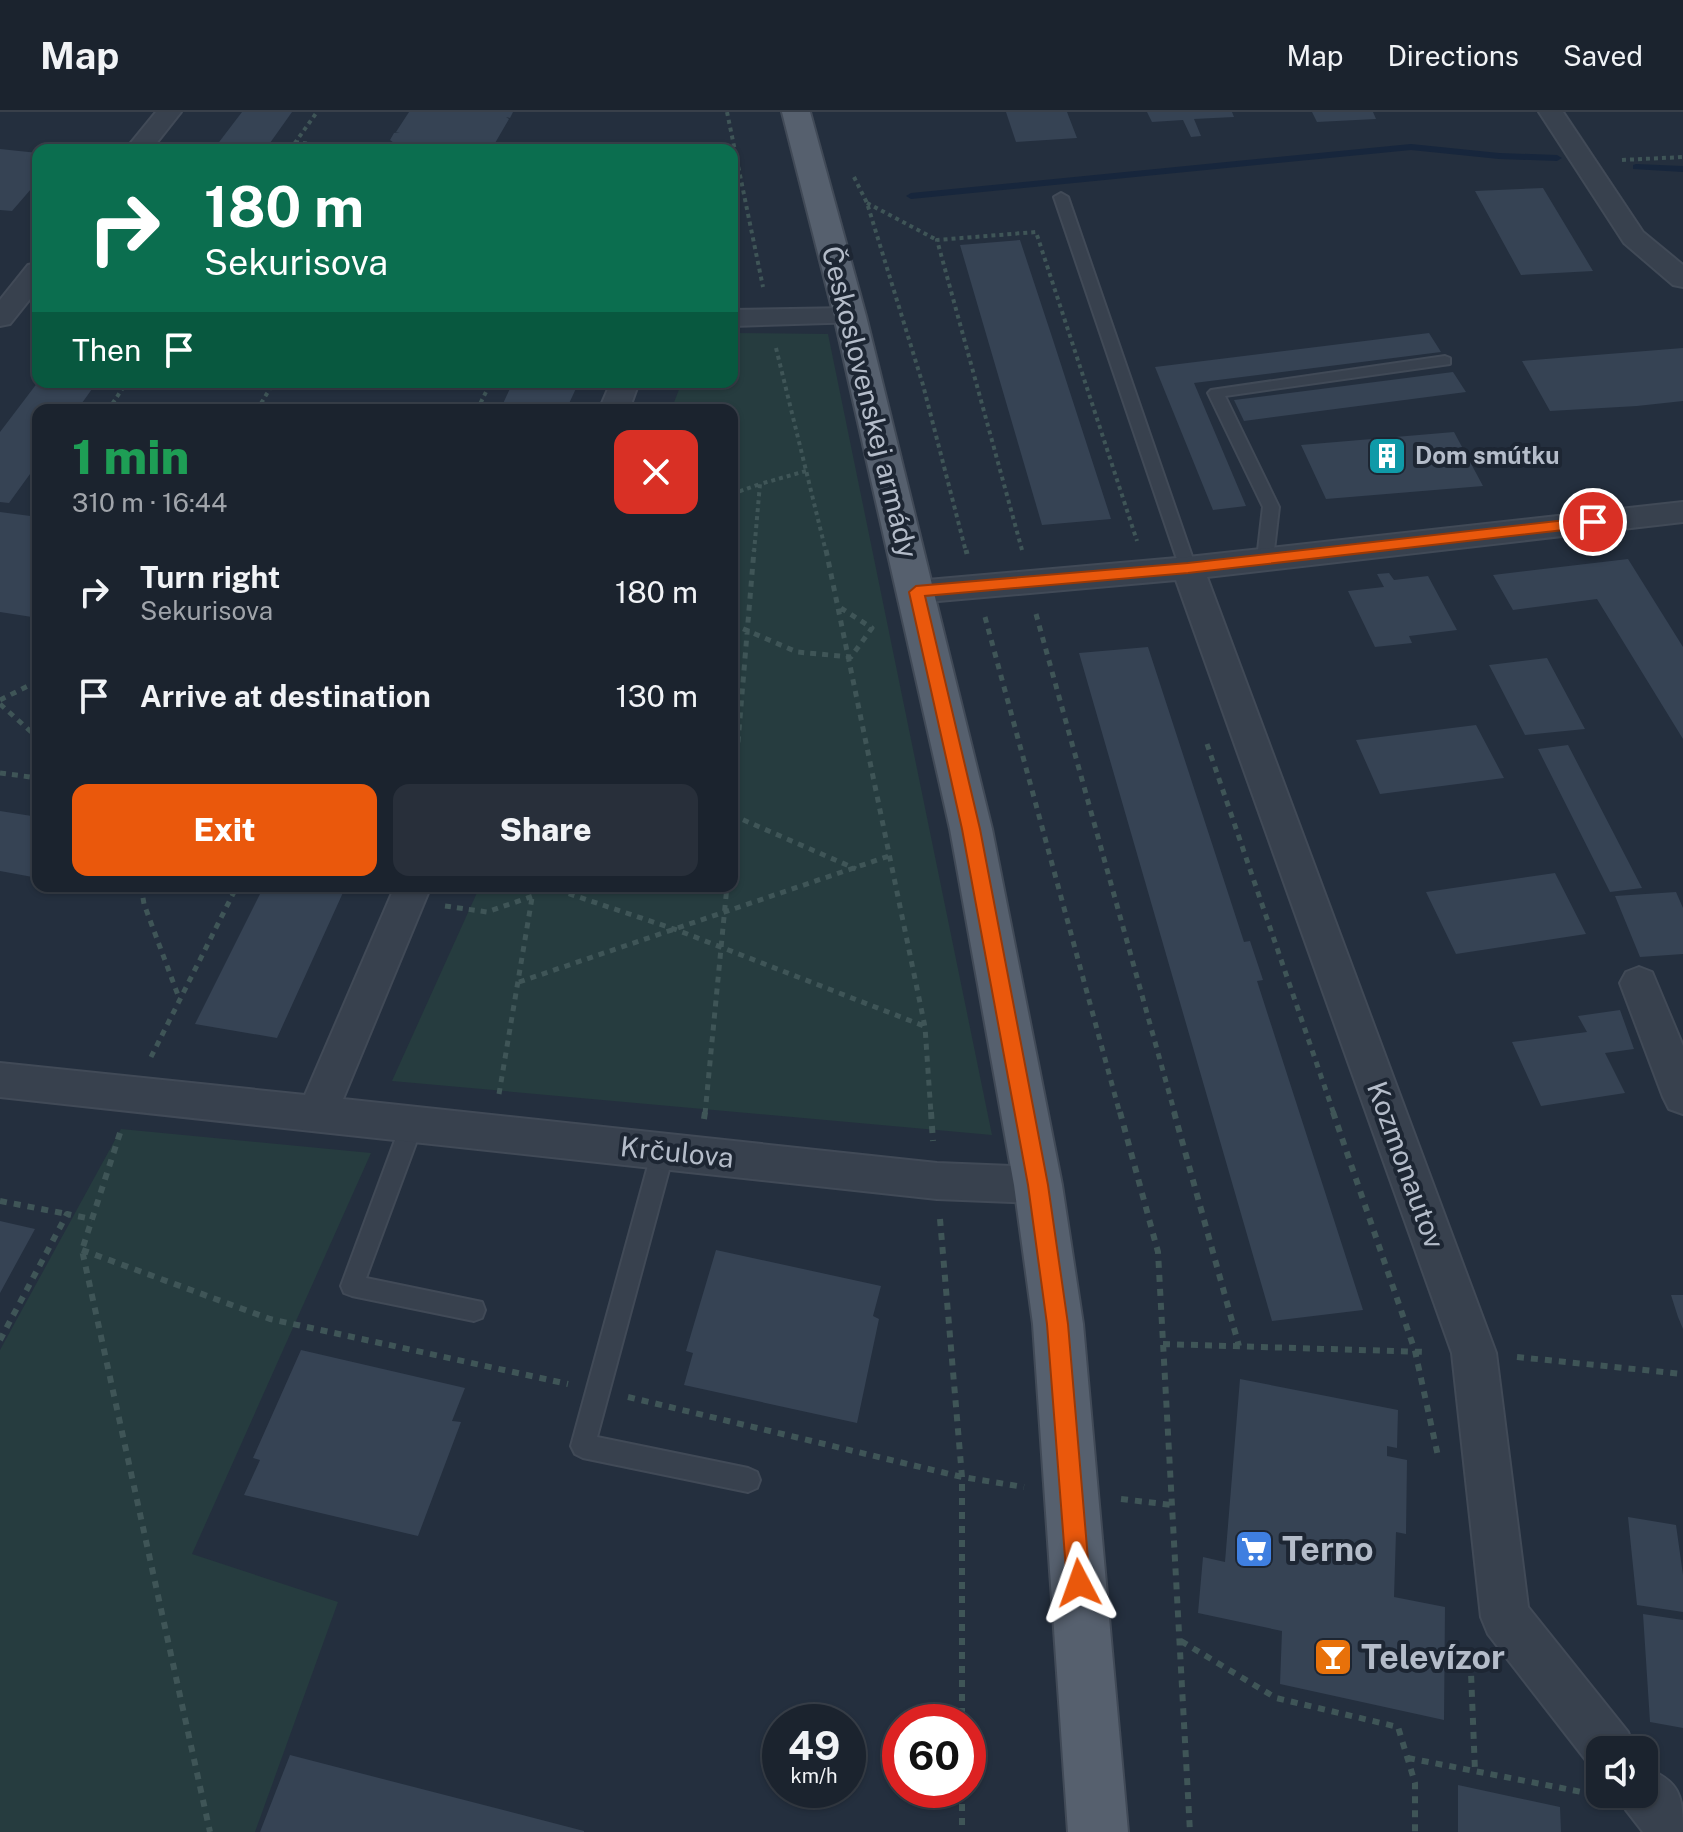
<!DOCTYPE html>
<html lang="en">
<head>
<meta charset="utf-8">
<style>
	:root { --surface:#1b232e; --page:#282f3a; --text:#f1f3f6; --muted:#a0a4aa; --line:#39404a; --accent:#ea580c }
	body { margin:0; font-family:"Public Sans",sans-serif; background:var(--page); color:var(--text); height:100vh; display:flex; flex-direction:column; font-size:30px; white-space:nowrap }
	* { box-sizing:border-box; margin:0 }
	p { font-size:26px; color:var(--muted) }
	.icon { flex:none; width:44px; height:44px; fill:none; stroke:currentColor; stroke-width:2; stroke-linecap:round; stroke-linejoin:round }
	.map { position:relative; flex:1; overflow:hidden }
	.details { position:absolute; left:32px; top:292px; width:706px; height:488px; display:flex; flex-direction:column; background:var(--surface); border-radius:16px; box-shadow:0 2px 6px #0004,0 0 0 2px var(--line) }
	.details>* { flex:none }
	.top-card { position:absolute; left:32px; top:32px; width:706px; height:244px; border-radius:16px; box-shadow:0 2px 6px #0004,0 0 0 2px var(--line); background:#0b6e4f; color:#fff; overflow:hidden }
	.buttons { position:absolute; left:1586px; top:1624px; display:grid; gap:16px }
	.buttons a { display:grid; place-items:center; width:72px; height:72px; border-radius:16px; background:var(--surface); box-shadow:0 2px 6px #0004,0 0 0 2px var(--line); font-size:40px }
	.speed { position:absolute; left:762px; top:1592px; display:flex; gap:16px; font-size:40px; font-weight:700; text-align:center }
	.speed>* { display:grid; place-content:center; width:104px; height:104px; border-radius:50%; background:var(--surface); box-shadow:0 2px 6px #0004,0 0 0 2px var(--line); line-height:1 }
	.speed small { font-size:20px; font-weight:400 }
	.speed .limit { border:12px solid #d22; background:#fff; color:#111 }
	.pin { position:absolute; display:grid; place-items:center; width:68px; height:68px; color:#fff; margin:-34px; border:4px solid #fff; border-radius:50%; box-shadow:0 2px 8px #0007 }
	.me { position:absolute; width:88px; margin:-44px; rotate:356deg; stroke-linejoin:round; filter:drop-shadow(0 0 6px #0008) }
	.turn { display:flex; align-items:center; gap:28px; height:168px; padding:0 40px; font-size:36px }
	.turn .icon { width:104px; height:104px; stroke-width:2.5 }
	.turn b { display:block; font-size:56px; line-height:68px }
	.then { display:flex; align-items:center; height:76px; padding:0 40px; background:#0003; gap:16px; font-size:30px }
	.round { display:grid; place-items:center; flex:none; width:84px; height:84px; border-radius:16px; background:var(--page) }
	.head { display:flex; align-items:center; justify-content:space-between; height:136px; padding:0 40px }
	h1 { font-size:48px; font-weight:800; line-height:60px; color:#1e9e55 }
	.cta { display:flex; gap:16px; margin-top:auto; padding:16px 40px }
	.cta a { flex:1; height:92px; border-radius:16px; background:var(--accent); color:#fff; font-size:32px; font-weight:800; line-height:92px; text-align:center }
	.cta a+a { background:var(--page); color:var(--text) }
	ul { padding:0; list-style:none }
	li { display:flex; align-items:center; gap:24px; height:104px; padding:0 40px }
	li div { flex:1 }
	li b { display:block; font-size:30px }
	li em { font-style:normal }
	header { display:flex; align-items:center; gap:48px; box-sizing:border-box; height:112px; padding:0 40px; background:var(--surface); border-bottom:2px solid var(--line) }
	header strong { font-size:38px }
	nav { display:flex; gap:44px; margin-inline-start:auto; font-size:28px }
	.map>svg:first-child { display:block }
	.green { fill:#263c3f }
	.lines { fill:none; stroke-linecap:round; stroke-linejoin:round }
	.stream { fill:#17263c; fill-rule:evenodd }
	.building { fill:#364354 }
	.lane-casing { stroke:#414a57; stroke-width:4 }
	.street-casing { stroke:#414a57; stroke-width:4 }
	.primary-casing { stroke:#414a57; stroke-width:4 }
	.path-far2 { stroke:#3f5557; stroke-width:4; stroke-dasharray:4 4; stroke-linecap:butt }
	.path-far1 { stroke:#3f5557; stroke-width:5; stroke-dasharray:6 6; stroke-linecap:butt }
	.path { stroke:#3f5557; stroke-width:6; stroke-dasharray:7 7; stroke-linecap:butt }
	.lane { fill:#38414e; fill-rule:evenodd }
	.street { fill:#38414e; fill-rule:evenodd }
	.primary { fill:#56606e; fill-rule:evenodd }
	.route { fill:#ea580c; stroke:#983908; stroke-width:2 }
	.labels { text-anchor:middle; stroke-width:8; stroke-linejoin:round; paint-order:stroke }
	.far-poi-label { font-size:24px; font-weight:bold; fill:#b4bcc9; stroke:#1d2633; text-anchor:start }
	.street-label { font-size:28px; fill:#b4bcc9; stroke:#1d2633 }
	.near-poi-label { font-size:34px; font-weight:bold; fill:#b4bcc9; stroke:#1d2633; text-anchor:start }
</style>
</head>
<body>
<header>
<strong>Map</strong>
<nav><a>Map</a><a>Directions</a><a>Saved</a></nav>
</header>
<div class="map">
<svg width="1683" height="1720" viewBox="0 0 1683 1720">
	<rect width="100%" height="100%" fill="#242f3e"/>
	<path class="green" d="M732,221L828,222L992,1023L392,969L480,774H732V298H671L682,270H732Z
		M121,1017L371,1041L192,1442L338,1490L255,1720H0V1238Z"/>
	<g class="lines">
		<path class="stream" d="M1411,32L1499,41L1557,43L1562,46L1557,49L1499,47L1411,38L911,87L906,84L911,81Z
			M1636,52L1683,54V60L1633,57V53Z"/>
	</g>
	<path class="building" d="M242,0H292L265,38H213Z
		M409,0H513L510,6L506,5L509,7L491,38L394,31L390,28L394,21L400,20H396Z
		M1006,0H1067L1077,26L1016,30Z
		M1147,0H1232L1234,5L1194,7L1201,24L1191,25L1183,8L1152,10Z
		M1312,0H1373L1376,7L1317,10Z
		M0,37L38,41V69L12,99L0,98Z
		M1543,76L1593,159L1521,163L1475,79Z
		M1020,128L1054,231L1111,407L1042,413L960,133Z
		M1429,221L1441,240L1194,271L1246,394L1213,398L1155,255Z
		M1683,236V289L1637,294L1550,299L1522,249Z
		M1453,260L1466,280L1244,309L1234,288Z
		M38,270H97L77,298H38V351L9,391L0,390V320Z
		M513,270H579L566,298H500Z
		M1454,320L1483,374L1326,387L1301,333Z
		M0,400L38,405V496L32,505L0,500Z
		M1628,447L1683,535V627L1597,487L1513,498L1493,463Z
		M1389,461L1394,468L1428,464L1457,518L1409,524L1412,531L1375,535L1348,479L1384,475L1377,462Z
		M1148,535L1244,830L1250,829L1263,868L1257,869L1363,1198L1272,1209L1079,541Z
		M1547,546L1585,617L1525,623L1489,553Z
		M1476,613L1504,666L1380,682L1356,628Z
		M1568,633L1642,776L1610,780L1538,637Z
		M0,699L38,705V766L0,759Z
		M1555,761L1586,822L1456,842L1426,780Z
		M264,774H346L277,926L195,912Z
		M1676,780L1683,796V842L1640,845L1615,784Z
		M1620,898L1634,937L1605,941L1625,981L1541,994L1512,930L1587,920L1578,904Z
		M0,1109L35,1117L0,1181Z
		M716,1138L881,1174L873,1204L879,1207L857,1311L684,1273L693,1241L686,1239Z
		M1671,1183H1683V1217L1678,1205Z
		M301,1238L465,1276L452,1309L461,1310L418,1424L244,1383L260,1348L253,1346Z
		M1240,1267L1398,1298L1397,1336L1387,1334V1344L1407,1348L1406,1422L1396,1420L1394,1485L1445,1495L1444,1608L1280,1572L1282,1519L1198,1501L1203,1445L1225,1450Z
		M1628,1405L1676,1413L1683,1463V1500L1637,1493Z
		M1643,1502L1683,1508V1616L1650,1610Z
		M290,1643L584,1719V1720H260Z
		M1458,1673L1560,1695L1561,1720H1458Z"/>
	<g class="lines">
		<defs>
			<path id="lane" d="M1061,81L1068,85L1196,456L1194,460L1188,462L1180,456L1054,85Z
				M1445,244L1450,246V252L1225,284L1279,395L1273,447L1265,453L1259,451L1257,447L1263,395L1208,281L1211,278Z
				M412,1003L420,1005L423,1012L366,1166L482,1190L485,1198L482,1206L474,1209L352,1184L344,1181L341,1174L401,1012L404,1005Z
				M663,1030L671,1032L674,1039L597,1325L748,1356L757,1360L760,1368L757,1376L748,1380L583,1346L575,1342L571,1334L652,1039L655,1032Z"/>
			<path id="street" d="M156,0H181L151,38H125Z
				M1539,0H1563L1643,120L1683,153V175L1673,173L1624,131Z
				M38,151V177L10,212L0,214V188L28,153Z
				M850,196L860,198L864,204L860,210L732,214V198Z
				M611,270H639L629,298H599Z
				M1683,390V410L1207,465L1496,1241L1528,1495L1628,1620L1635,1638H1600V1659L1592,1656L1488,1522L1481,1505L1452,1241L1176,468L916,491L905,488L900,480L905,472L916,469L1188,445Z
				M395,774H431L343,987L937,1051L1038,1055L1053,1060L1059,1073L1053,1086L1038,1091L937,1087L0,985V951L305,983Z
				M1639,855L1652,860L1683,934V1002L1669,997L1663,985L1620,871L1626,860Z
				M1644,1655C1680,1669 1683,1684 1683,1720H1643L1626,1698L1619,1682H1644Z"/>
			<path id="primary" d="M782,0H810L866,204L992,717L1062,1073L1083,1212L1128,1720H1068L1033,1212L1014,1073L950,717L834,204Z"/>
		</defs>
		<use href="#lane" class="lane-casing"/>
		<use href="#street" class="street-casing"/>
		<use href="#primary" class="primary-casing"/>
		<path class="path-far2" d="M727,0L763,175
			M295,30L360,38
			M290,38L317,0
			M1622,48L1683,45
			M854,65L867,91L923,273L966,440
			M867,91L937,128
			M776,236L826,440
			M108,298L127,270
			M257,298L274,270
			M477,298L491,270
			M732,382L760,372
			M1022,438L937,128L1036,120L1137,429
			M754,440L760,372L806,359"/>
		<path class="path-far1" d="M826,438L925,915L931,1002
			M966,438L967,442
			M1036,502L1175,1002
			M985,505L1120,1002
			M732,512L797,540L851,545L872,516L841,496
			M0,588L38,569
			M0,592L38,626
			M1207,632L1334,1002
			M0,661L38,666
			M732,702L754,438
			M732,703L856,757
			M141,774L144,792L179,886
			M546,774L677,818L924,914
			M445,794L487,800L533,784
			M519,870L889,744
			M151,945L237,774
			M499,982L534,774
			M705,1002L727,774"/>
		<path class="path" d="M931,1000L933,1029
			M1120,1000L1158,1140L1190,1720
			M1174,1000L1239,1234
			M1333,1000L1415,1239L1438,1344
			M704,1007L705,1000
			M120,1021L82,1138L210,1720
			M0,1089L67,1102
			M940,1107L962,1365V1610
			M82,1138L270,1207L568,1272
			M0,1228L67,1102L92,1107
			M1163,1232L1427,1240
			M1517,1245L1683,1262
			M628,1285L962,1365L1024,1375
			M1121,1387L1172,1393
			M1181,1529L1276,1586L1398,1615L1415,1671V1720
			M1470,1536L1475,1659
			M1408,1646L1587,1681
			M962,1678V1720"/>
		<use href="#lane" class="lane"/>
		<use href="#street" class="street"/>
		<use href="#primary" class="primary"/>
	</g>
	<path class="route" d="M1593,405L1601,410L1599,414L1188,461L925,484L980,717L1048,1073L1068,1212L1090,1471L1087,1479L1079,1482L1071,1479L1067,1471L1047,1212L1028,1073L962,717L909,480L916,474L1188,451Z"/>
	<defs>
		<symbol id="building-square" viewBox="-11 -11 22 22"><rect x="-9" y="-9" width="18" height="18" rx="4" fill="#0f9aa8" stroke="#1d2633"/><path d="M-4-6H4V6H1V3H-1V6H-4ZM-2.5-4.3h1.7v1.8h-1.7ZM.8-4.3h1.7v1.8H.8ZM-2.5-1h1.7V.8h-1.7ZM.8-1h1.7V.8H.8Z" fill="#fff"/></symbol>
		<symbol id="supermarket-square" viewBox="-11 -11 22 22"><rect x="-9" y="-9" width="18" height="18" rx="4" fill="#3f7fe0" stroke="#1d2633"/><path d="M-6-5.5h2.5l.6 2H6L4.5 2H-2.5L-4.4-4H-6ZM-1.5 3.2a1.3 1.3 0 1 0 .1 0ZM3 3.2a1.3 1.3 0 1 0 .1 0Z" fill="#fff"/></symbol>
		<symbol id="bar-square" viewBox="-11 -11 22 22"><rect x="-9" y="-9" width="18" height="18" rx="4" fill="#e8710a" stroke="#1d2633"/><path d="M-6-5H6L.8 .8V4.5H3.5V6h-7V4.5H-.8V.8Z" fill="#fff"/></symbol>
	</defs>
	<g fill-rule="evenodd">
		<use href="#building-square" x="1365" y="322" width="44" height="44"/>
		<use href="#supermarket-square" x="1232" y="1415" width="44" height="44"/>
		<use href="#bar-square" x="1311" y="1523" width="44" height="44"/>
	</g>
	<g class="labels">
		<g class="far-poi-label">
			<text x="1415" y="352">Dom smútku</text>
		</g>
		<g class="street-label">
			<text transform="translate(870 290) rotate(76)" y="10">Československej armády</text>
			<text transform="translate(677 1040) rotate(6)" y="10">Krčulova</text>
			<text transform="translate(1406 1053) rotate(70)" y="10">Kozmonautov</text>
		</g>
		<g class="near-poi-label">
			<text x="1282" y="1449">Terno</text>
			<text x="1361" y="1557">Televízor</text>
		</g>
	</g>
</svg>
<div class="buttons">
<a><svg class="icon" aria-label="sound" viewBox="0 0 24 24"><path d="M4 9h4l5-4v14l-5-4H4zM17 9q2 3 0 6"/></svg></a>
</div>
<div class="speed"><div>49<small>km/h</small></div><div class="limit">60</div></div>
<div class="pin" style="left:1593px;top:410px;background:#d93025"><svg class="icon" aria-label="arrive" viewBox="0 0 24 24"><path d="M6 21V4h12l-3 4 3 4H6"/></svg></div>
<svg class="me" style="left:1079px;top:1471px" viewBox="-20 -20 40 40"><path d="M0-17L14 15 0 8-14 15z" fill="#ea580c" stroke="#fff" stroke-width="4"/></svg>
<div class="top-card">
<div class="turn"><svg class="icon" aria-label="right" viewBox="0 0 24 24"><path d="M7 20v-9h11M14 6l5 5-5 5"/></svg><div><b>180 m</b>Sekurisova</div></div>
<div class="then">Then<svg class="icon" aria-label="arrive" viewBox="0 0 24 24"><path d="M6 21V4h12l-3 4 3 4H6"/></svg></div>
</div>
<section class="details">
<div class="head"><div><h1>1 min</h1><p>310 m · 16:44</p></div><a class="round" style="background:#d93025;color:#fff"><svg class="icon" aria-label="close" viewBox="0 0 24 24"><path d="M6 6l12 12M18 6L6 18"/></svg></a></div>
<ul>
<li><svg class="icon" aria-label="right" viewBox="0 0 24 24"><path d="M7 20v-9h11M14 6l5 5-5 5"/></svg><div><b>Turn right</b><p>Sekurisova</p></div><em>180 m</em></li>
<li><svg class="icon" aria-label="arrive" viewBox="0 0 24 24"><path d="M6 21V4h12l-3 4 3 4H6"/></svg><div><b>Arrive at destination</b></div><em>130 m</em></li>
</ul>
<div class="cta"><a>Exit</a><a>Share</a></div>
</section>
</div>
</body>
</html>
